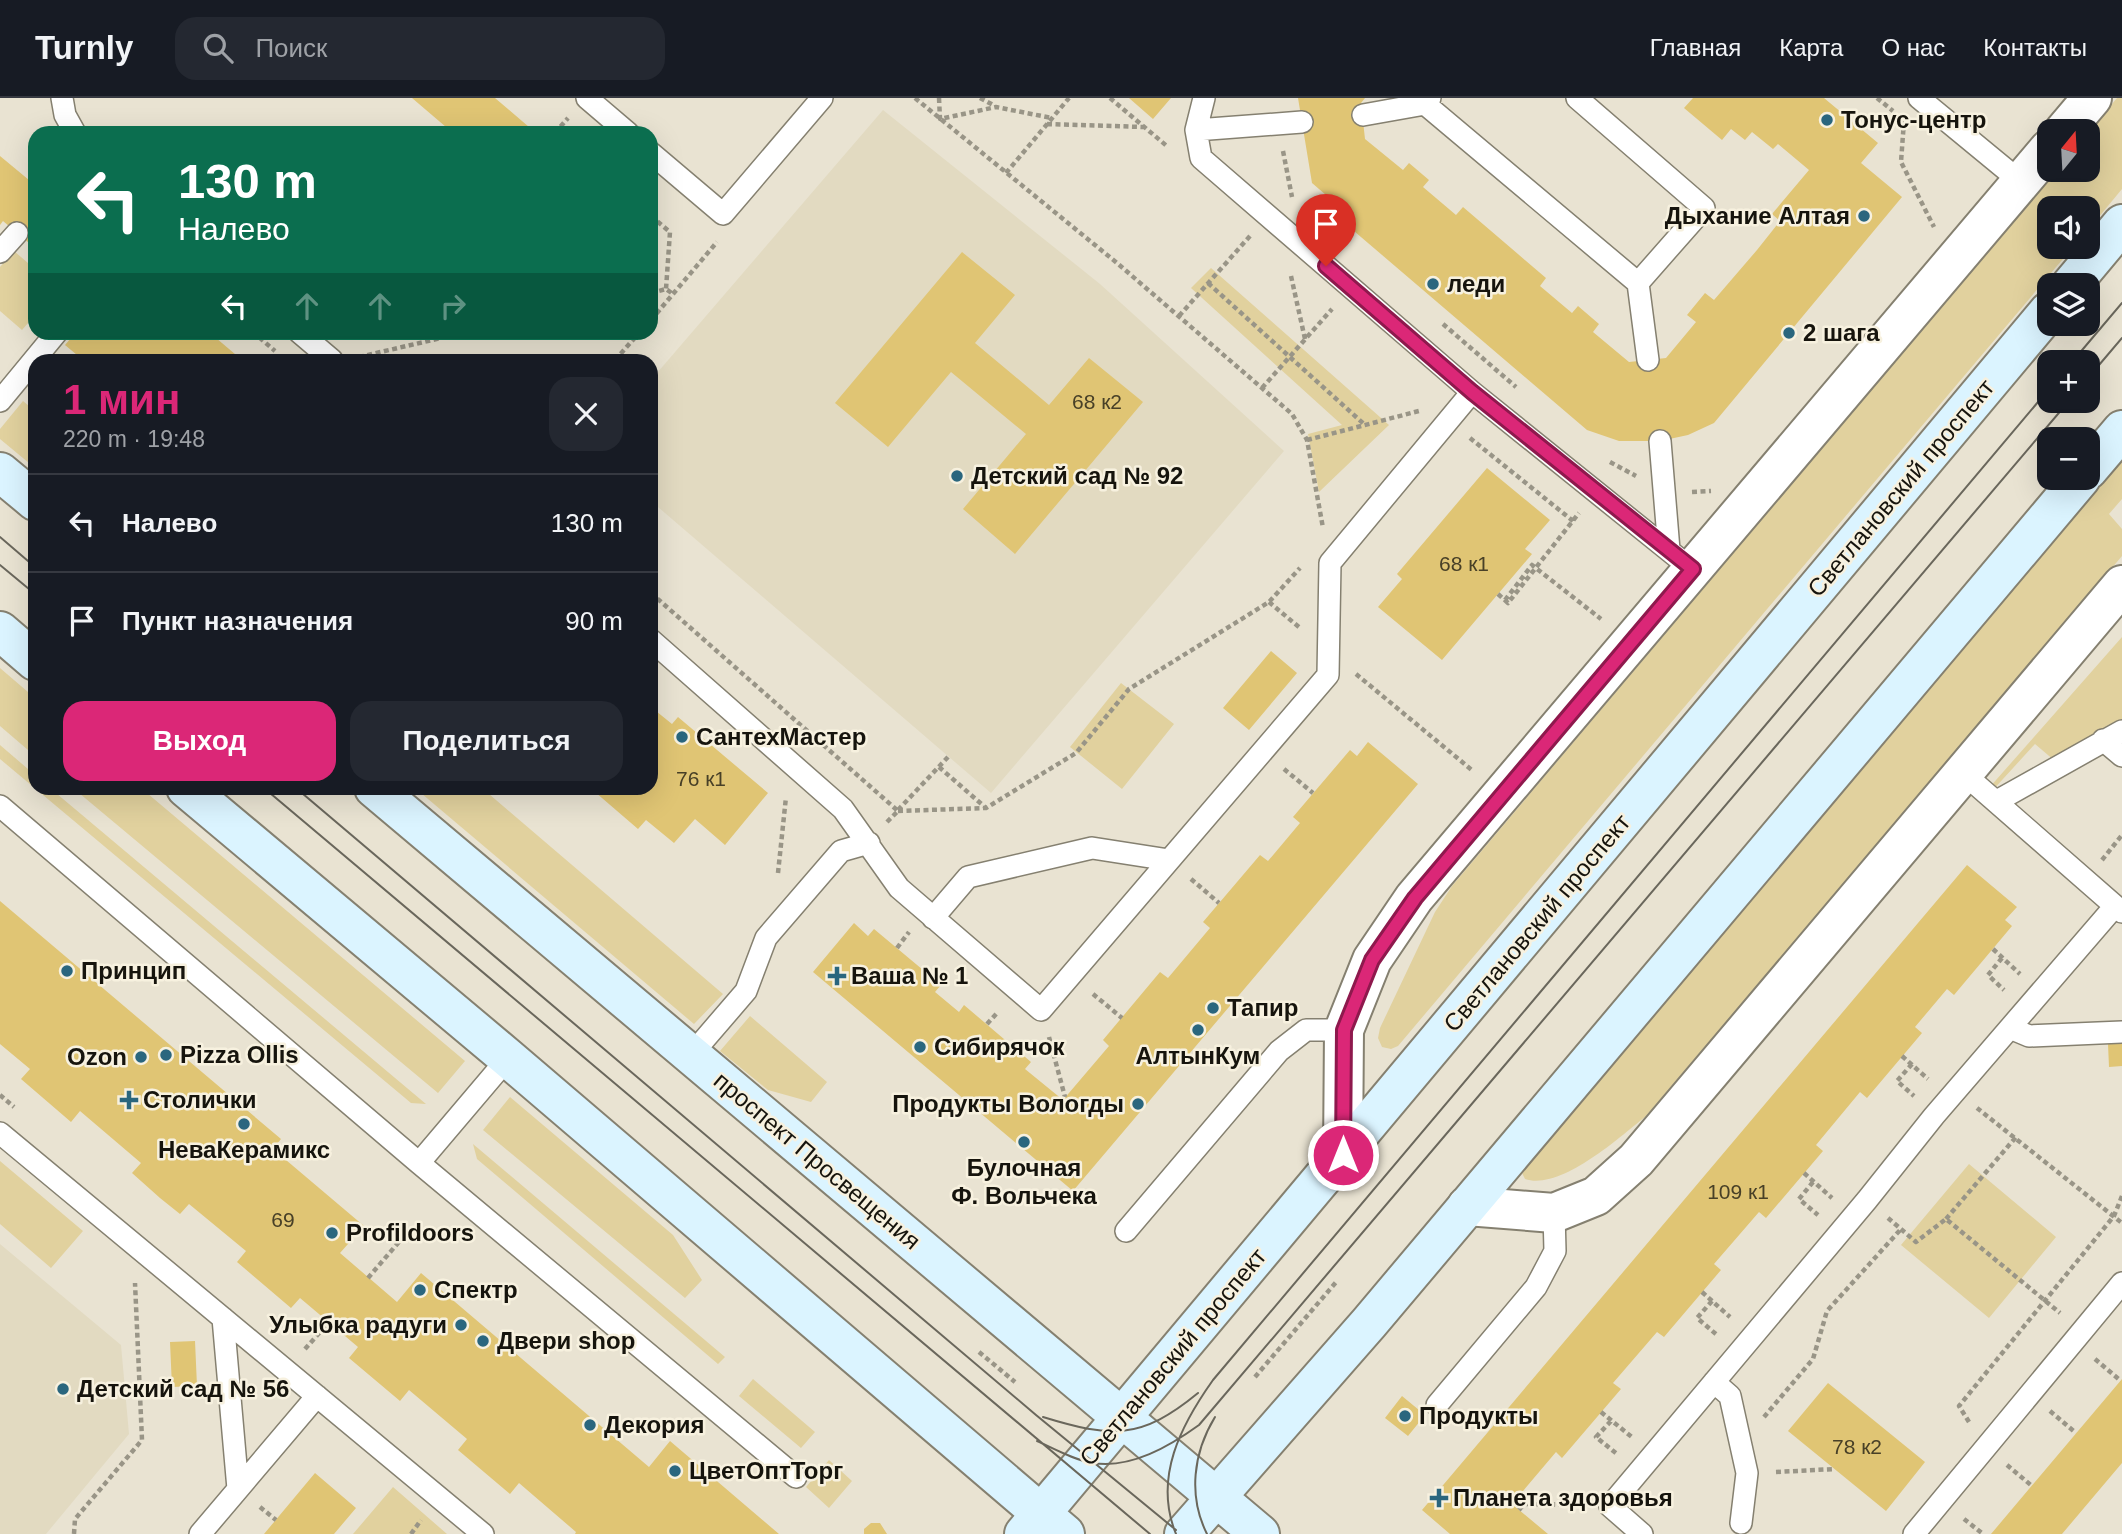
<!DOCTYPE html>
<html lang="ru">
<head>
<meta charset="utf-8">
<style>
	:root { --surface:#171b24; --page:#242831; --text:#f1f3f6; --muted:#9ea1a6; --line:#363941; --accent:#db2777 }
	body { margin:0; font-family:Helvetica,sans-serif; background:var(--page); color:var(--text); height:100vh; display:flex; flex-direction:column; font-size:26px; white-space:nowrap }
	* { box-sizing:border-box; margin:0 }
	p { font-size:23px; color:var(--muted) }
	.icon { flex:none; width:38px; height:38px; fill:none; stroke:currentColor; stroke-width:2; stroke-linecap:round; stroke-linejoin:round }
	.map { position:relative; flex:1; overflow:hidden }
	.side { position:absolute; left:28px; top:256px; width:630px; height:441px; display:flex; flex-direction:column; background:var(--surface); border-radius:21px; box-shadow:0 7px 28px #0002 }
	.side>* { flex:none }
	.guide { position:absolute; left:28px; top:28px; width:630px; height:214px; border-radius:21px; box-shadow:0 7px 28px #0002; background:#0b6e4f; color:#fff; overflow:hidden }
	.needle { width:46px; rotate:18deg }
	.controls { position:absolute; left:2037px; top:21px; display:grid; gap:14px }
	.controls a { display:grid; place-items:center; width:63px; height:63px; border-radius:14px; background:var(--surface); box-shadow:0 7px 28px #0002; font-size:35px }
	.pin { position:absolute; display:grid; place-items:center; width:60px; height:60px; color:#fff; margin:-72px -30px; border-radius:50% 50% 50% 0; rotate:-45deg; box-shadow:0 0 7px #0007 }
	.pin .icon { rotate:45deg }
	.me { position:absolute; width:77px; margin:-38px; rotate:0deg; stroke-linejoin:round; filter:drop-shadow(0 0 5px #0008) }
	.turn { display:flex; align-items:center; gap:24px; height:147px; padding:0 35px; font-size:32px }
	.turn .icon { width:91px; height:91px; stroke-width:2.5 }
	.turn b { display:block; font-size:49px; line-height:60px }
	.lanes { display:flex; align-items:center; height:66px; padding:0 35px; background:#0003; justify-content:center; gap:35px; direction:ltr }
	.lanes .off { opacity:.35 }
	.round { display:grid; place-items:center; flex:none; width:74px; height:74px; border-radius:21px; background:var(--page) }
	.overview { display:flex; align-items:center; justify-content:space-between; height:119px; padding:0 35px }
	h1 { font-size:42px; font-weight:800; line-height:52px; color:var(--accent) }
	.button { display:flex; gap:14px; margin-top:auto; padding:14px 35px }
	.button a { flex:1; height:80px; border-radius:21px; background:var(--accent); color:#fff; font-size:28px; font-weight:800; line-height:80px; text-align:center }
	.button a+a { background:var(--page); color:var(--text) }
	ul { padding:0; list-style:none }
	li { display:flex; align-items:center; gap:21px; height:98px; padding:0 35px; border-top:2px solid var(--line) }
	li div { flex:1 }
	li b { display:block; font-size:26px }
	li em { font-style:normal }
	header { display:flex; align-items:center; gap:42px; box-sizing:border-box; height:98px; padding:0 35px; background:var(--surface); border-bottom:2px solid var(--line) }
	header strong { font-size:33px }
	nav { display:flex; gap:38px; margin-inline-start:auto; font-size:24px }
	.search { width:490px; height:63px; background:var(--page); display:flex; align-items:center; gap:18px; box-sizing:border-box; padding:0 24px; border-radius:21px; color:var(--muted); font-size:26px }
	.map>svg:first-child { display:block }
	.built { fill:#e2dac1 }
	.green { fill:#e1d19e }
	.building { fill:#e0c574 }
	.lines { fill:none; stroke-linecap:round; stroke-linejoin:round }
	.lane-casing { stroke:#858070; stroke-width:24 }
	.street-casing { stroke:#858070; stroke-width:42 }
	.secondary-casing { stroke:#858070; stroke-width:42 }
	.path { stroke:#999587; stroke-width:4.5; stroke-dasharray:5 3.5; stroke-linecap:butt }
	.lane { stroke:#fff; stroke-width:21 }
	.street { stroke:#fff; stroke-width:38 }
	.secondary { stroke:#dbf4ff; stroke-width:38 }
	.tram { stroke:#6a675c; stroke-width:2 }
	.route-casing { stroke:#8e194d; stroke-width:18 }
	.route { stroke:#db2777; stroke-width:12 }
	.poi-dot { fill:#2a667e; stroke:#f7f1df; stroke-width:2.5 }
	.labels { text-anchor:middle; stroke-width:5; stroke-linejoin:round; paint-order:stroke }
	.number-label { font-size:21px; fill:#484027 }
	.poi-label { font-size:24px; font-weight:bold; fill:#16140d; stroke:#f7f1df; text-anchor:start }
	.street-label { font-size:24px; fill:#16140d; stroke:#f7f1df }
</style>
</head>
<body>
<header>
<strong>Turnly</strong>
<div class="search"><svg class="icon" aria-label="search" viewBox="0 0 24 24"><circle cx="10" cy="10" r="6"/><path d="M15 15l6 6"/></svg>Поиск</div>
<nav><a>Главная</a><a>Карта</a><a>О нас</a><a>Контакты</a></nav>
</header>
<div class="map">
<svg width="2122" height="1436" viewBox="0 0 2122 1436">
	<rect width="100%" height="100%" fill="#e9e3d2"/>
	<path class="built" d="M883,12L1100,186L1284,353L991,695L651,403V282Z
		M0,1146L121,1247L129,1336L46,1436H0Z"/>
	<path class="green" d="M2117,0H2122V91L2088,132V110H2049V149H2073L1398,948L1391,951L1382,949L1378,940L1380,930L1435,814L1452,788L2057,72H2088V35Z
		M14,153L35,171V217L22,232L0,213V169Z
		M1211,170L1389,327L1319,394L1308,336L1342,327L1191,190Z
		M23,303L35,313V370L0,341V331Z
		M2122,361V401L2109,416L2122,431V458L1646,1018C1619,1040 1560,1093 1525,1081L1521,1073L1528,1064Z
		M2122,539V628L2055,663L2035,646L1992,693L1989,690Z
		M0,570L35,600V658L0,628Z
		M1121,585L1174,626L1122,691L1070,649Z
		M0,647L35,677V690H50L426,1006L411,1005L0,661Z
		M73,690H141L465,963L438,995Z
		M415,690H482L723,896L694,926Z
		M750,918L827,984L811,1004L768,992L720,953Z
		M510,999L673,1137L702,1182L685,1200L483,1032Z
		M473,1046L725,1259L718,1266L477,1061Z
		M0,1063L83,1133L51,1170L0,1126Z
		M1969,1066L2056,1139L1989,1220L1901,1147Z
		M753,1281L815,1334L801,1350L739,1298Z
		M829,1362L852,1383L829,1410L806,1389Z
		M393,1389L447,1436H353Z"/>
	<path class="building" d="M412,0H495L536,35H453Z
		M1129,0H1171L1153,21Z
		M1298,0H1365L1361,5L1365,41L1403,72L1409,65L1429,82L1423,89L1456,117L1463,109L1546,180L1540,188L1572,215L1578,208L1599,226L1593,234L1629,264L1666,260L1696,224L1687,217L1705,195L1714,202L1757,152L1780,123L1772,116L1809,72L1778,46L1773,51L1752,34L1745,42L1731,31L1722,42L1684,10L1693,0H1824L1878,45L1861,65L1902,99L1714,325L1688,337L1660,343H1619L1587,332L1327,110L1333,103L1312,85Z
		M0,58L35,87V150L3,123L0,127Z
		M962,154L1015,197L975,245L1049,307L1089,260L1143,304L1015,456L963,411L1026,336L951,274L888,349L835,305Z
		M76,234H209L242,262H83L65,247Z
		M1487,370L1550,422L1525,451L1532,456L1442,562L1378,509L1402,481L1397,476Z
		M1271,553L1297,575L1249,632L1223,610Z
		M651,609L672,626L678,619L768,695L725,747L695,721L674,745L646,722L638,731L595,694L596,690H651Z
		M1368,644L1418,686L1073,1093L813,874L854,825L868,838L874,831L941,887L935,894L959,914L964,907L1031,964L1025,971L1063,1002L1109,948L1103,942L1160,874L1168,880L1210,830L1203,824L1260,757L1268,763L1300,725L1293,719L1350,652L1357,658Z
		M1967,767L2017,809L2005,822L2012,828L1954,897L1947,891L1915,929L1922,935L1867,1000L1860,994L1816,1047L1823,1053L1766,1120L1759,1114L1714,1166L1721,1172L1664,1239L1657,1234L1613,1285L1621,1291L1562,1360L1556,1354L1512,1406L1548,1436H1450L1422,1412Z
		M0,803L281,1041L273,1051L364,1128L340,1155L397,1204L421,1175L649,1369L670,1343L779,1436H575L576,1434L519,1385L510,1396L458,1352L467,1341L409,1292L400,1303L349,1260L358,1249L300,1200L291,1210L237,1164L246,1153L189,1106L180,1116L160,1100L132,1075L141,1065L80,1013L71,1024L21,981L30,971L0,946Z
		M2122,945V968L2109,969L2108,946Z
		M195,1243L197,1288L172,1289L170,1244Z
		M2122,1281V1365L2062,1436H1991Z
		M1828,1285L1925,1364L1886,1413L1788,1333Z
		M1402,1298L1425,1317L1408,1338L1385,1320Z
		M315,1375L356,1410L334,1436H264Z
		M871,1425H880L887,1436H864V1431Z"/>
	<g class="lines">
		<defs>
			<path id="lane" d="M62,0L65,17L75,35
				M587,0L628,35
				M1204,0L1196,32L1201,60L1472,294L1693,472
				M1430,0L1425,6L1638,185L1648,262
				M1577,0L1704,110L1638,185
				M1919,0L2021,84
				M1363,17L1425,6
				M1196,32L1302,24
				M651,55L723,116L822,0
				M0,154L17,135
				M299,234L332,262
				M0,303L57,234
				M1660,343L1669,452
				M651,542L843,711L899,790L1041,912L1328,577L1330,465L1472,294
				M2103,642L2122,658
				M1963,675L2122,814
				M1997,703L2122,633
				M0,708L419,1065L796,1379
				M933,820L968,779L1092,750L1169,762
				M2010,930L2029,938L2122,934
				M691,957L746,893L766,840L841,753L869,745
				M0,1035L483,1436
				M419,1065L508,960
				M1126,1133L1279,953L1306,932H1344
				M223,1220L238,1391
				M1714,1284L1730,1298L1747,1375L1741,1425
				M1437,1307L1536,1189L1555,1153L1554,1115
				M200,1436L317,1298
				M1642,1436L1610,1408L1867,1102L1934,1018L2115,808
				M1914,1436L2122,1185"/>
			<path id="street" d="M2064,33L2092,0
				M1343,1057L1344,932L1372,862L1414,800L2049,51
				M1467,1108L1554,1115L1596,1098L1636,1062L2122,487"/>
			<path id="secondary" d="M2071,187L2122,126
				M2088,372L2122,332
				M0,374L35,403
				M0,533L35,563
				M186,690L508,960L1065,1436
				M374,690L1260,1436
				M1024,1436L2049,213
				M1184,1436L1369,1225L2081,380"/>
		</defs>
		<use href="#lane" class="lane-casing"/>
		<use href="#street" class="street-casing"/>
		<use href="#secondary" class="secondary-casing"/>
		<path class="path" d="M915,0L1117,165L1292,316L1307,342L1323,430
			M939,0L940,21L996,9L1052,20
			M980,0L995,8
			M1110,0L1168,49
			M1877,0L1893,13
			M1904,23L1901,64L1934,129
			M1047,26L1144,29
			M555,35L568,20
			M1283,53L1292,99
			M1006,75L1069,0
			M651,118L670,134L666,191
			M1291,178L1305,241
			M1208,185L1365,327
			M651,195L666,191L673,196
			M1179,218L1250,138
			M651,222L717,144
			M1443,226L1516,289
			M253,234L275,253
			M359,259L467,234
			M615,262L640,234
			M1262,290L1332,211
			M1470,340L1573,423
			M1307,342L1419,313
			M1610,364L1636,378
			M1692,394L1711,393
			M651,495L898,713L886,725
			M1498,496L1508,505L1579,415
			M1505,502L1532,467L1601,521
			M1269,504L1300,530
			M1356,576L1473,673
			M939,669L986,710L1076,655L1129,591L1269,504L1300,470
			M1284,671L1313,695
			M898,712L948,659
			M898,713L986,710
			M2102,762L2122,737
			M778,775L786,699
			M1191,781L1219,805
			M897,850L909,834
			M1993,851L2020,876
			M2002,860L1988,877L2004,892
			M1093,896L1122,920
			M987,926L998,914
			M1049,939L1065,999
			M1902,958L1928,981
			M1912,966L1897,983L1914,998
			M0,997L14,1009
			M1977,1010L2122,1125
			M1804,1075L1832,1100
			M1813,1084L1799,1101L1818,1117
			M1888,1120L1916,1144L1946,1121L2060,1215
			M1946,1121L2016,1039
			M368,1180L410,1131
			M1702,1194L1730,1219
			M1712,1203L1697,1220L1717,1237
			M305,1251L329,1224
			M979,1254L1015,1284
			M2095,1261L2121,1283
			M1255,1279L1337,1183
			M2050,1313L2076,1335
			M1601,1314L1633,1340
			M1764,1319L1813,1261L1827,1213L1901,1131
			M1611,1323L1596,1339L1617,1356
			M1969,1324L1959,1308L2114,1118L2122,1098
			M2007,1367L2032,1388
			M1776,1374L1835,1371
			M260,1409L276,1422
			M1519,1412L1524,1406L1581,1407
			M1964,1421L1983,1436
			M74,1436L75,1421L142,1342L135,1185
			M411,1436L421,1422"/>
		<use href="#lane" class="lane"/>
		<use href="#street" class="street"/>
		<use href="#secondary" class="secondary"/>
		<path class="tram" d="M2072,264L2122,205
			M2088,280L2122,240
			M0,439L35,469
			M0,467L35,496
			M264,690L1150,1436
			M296,690L1036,1317L1176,1432
			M1043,1319C1111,1340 1141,1342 1198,1295
			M1037,1343C1055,1351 1074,1362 1093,1365C1131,1371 1170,1348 1199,1327L2069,303
			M1176,1436C1153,1380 1181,1327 1213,1282L2049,291
			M1207,1436C1188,1398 1193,1355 1215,1319"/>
	</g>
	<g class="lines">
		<defs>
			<path id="route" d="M1326,168L1472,294L1693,471L1415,800L1372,862L1344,932L1343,1057"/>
		</defs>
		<use href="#route" class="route-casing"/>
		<use href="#route" class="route"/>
	</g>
	<g class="poi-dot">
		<circle cx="1827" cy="22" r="7"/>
		<circle cx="1864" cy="118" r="7"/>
		<circle cx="1433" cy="186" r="7"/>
		<circle cx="1789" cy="235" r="7"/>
		<circle cx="957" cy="378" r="7"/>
		<circle cx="682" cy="639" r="7"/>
		<circle cx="67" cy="873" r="7"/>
		<path d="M833.5 867.5h7v7h7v7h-7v7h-7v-7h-7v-7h7z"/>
		<circle cx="1213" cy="910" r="7"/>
		<circle cx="1198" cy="932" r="7"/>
		<circle cx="920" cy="949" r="7"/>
		<circle cx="166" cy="957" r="7"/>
		<circle cx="141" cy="959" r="7"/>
		<path d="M125.5 991.5h7v7h7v7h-7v7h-7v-7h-7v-7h7z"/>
		<circle cx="1138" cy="1006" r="7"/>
		<circle cx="244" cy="1026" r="7"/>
		<circle cx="1024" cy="1044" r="7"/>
		<circle cx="332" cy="1135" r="7"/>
		<circle cx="420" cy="1192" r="7"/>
		<circle cx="461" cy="1227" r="7"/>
		<circle cx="483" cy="1243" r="7"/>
		<circle cx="63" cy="1291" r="7"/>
		<circle cx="1405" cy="1318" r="7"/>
		<circle cx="590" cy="1327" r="7"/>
		<circle cx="675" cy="1373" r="7"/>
		<path d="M1435.5 1389.5h7v7h7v7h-7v7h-7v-7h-7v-7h7z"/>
	</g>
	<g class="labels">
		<g class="number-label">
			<text x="1097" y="311">68 к2</text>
			<text x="1464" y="473">68 к1</text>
			<text x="701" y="688">76 к1</text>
			<text x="1738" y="1101">109 к1</text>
			<text x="283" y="1129">69</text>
			<text x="1857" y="1356">78 к2</text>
		</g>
		<g class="poi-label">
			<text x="1841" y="30">Тонус-центр</text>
			<text x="1850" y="126" text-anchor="end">Дыхание Алтая</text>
			<text x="1447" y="194">леди</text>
			<text x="1803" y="243">2 шага</text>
			<text x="971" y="386">Детский сад № 92</text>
			<text x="696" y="647">СантехМастер</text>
			<text x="81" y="881">Принцип</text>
			<text x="851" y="886">Ваша № 1</text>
			<text x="1227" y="918">Тапир</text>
			<text x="934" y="957">Сибирячок</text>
			<text x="180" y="965">Pizza Ollis</text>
			<text x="1198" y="966" text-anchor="middle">АлтынКум</text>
			<text x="127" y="967" text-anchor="end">Ozon</text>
			<text x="143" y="1010">Столички</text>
			<text x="1124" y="1014" text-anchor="end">Продукты Вологды</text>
			<text x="244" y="1060" text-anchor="middle">НеваКерамикс</text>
			<text x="1024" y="1078" text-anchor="middle">Булочная<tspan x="1024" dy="28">Ф. Вольчека</tspan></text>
			<text x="346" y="1143">Profildoors</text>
			<text x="434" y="1200">Спектр</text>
			<text x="447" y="1235" text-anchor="end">Улыбка радуги</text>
			<text x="497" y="1251">Двери shop</text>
			<text x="77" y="1299">Детский сад № 56</text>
			<text x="1419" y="1326">Продукты</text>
			<text x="604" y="1335">Декория</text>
			<text x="689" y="1381">ЦветОптТорг</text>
			<text x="1453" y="1408">Планета здоровья</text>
		</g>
		<g class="street-label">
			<text transform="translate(1901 390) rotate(-50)" y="8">Светлановский проспект</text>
			<text transform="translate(1537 825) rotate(-50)" y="8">Светлановский проспект</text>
			<text transform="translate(817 1063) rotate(40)" y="8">проспект Просвещения</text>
			<text transform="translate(1173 1259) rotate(-50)" y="8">Светлановский проспект</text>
		</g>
	</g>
</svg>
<div class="controls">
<a><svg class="needle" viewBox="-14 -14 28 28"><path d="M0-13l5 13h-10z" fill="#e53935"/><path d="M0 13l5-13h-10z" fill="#9ea1a6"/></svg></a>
<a><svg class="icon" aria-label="sound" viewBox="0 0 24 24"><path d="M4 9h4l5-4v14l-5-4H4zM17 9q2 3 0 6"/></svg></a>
<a><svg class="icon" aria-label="layers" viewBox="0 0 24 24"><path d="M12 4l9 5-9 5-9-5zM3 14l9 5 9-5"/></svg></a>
<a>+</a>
<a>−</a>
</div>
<div class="pin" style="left:1326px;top:168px;background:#d93025"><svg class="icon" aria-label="arrive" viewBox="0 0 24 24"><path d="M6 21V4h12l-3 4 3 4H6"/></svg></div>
<svg class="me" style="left:1343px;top:1057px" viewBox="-20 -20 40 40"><circle r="17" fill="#db2777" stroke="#fff" stroke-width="3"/><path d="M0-11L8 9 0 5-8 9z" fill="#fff"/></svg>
<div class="guide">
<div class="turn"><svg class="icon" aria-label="left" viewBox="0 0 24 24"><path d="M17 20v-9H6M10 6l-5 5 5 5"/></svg><div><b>130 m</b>Налево</div></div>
<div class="lanes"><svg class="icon" aria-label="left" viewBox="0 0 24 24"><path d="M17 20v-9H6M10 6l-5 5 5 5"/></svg><svg class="icon off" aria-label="ahead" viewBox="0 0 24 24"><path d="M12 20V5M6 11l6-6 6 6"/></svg><svg class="icon off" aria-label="ahead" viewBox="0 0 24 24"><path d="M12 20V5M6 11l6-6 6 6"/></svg><svg class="icon off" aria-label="right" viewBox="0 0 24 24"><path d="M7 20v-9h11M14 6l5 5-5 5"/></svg></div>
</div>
<section class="side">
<div class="overview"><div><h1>1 мин</h1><p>220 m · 19:48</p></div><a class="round"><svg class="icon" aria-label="close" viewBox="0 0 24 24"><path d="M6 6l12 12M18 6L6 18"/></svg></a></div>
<ul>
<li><svg class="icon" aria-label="left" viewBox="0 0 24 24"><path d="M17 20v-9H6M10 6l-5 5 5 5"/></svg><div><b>Налево</b></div><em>130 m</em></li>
<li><svg class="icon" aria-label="arrive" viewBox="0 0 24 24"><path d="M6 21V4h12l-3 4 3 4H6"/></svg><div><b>Пункт назначения</b></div><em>90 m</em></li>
</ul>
<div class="button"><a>Выход</a><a>Поделиться</a></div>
</section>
</div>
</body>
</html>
